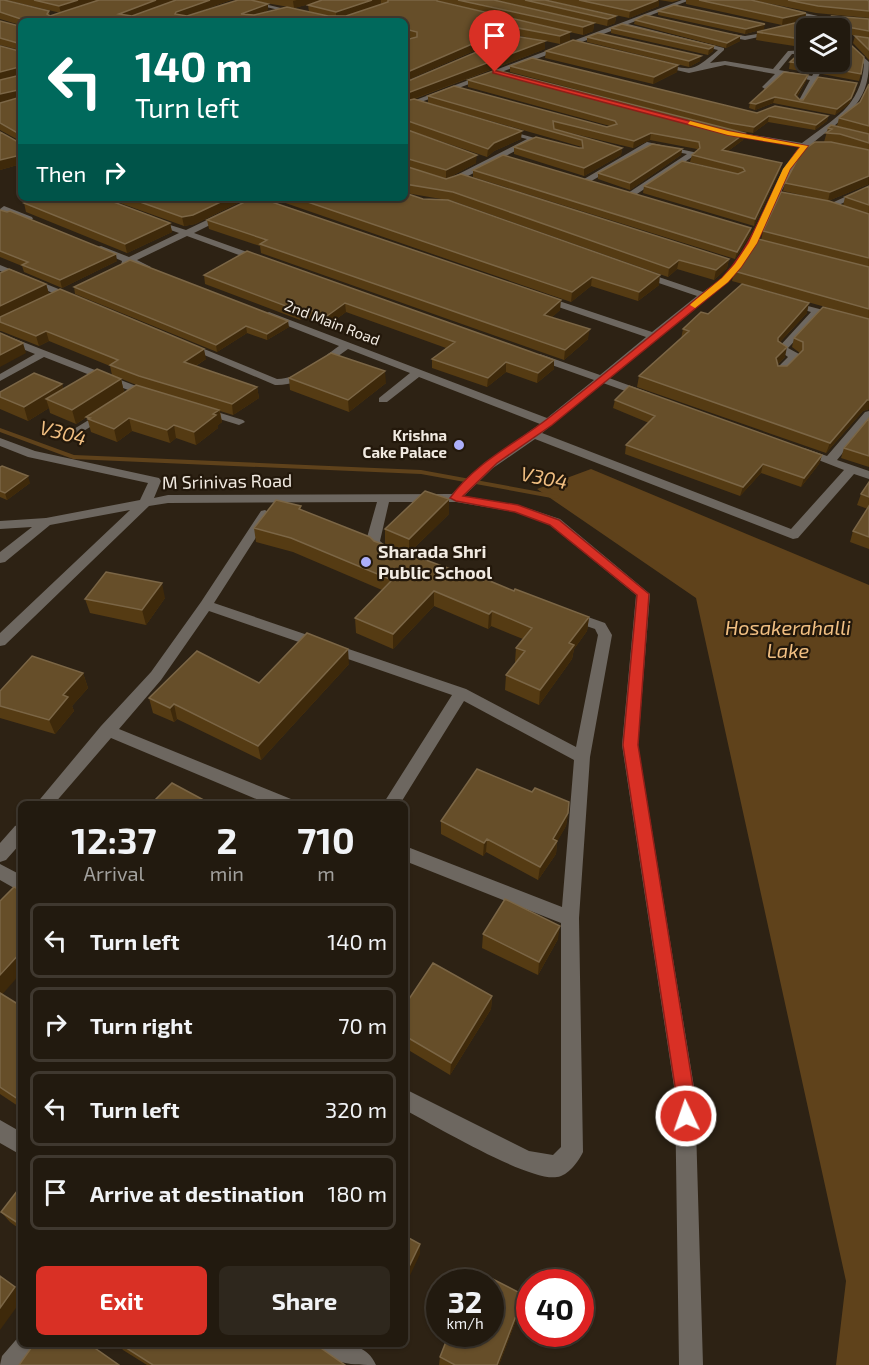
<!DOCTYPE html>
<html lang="en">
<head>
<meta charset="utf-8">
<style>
	:root { --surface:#221a0f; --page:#2e271d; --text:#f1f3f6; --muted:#a2a19e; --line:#3f382f; --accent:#d93025 }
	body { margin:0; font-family:"Exo 2",sans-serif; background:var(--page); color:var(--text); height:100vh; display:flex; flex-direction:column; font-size:22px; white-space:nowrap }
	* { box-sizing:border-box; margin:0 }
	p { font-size:20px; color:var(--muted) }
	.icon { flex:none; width:33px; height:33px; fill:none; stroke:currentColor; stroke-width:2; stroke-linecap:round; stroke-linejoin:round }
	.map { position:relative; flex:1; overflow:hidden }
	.sheet { position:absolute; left:18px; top:801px; width:390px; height:546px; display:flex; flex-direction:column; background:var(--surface); border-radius:9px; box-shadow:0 2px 4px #0004,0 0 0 2px var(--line) }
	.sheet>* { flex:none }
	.guide { position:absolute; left:18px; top:18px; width:390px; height:183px; border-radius:9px; box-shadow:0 2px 4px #0004,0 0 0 2px var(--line); background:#00695c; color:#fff; overflow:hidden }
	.fabs { position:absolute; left:796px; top:18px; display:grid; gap:12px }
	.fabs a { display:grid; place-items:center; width:54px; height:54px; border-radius:9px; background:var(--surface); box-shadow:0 2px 4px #0004,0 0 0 2px var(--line); font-size:30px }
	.speed { position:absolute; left:426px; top:1269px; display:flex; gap:12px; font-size:30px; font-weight:700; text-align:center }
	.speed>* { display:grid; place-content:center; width:78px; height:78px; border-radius:50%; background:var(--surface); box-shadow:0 2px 4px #0004,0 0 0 2px var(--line); line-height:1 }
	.speed small { font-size:15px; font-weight:400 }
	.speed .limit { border:9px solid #d22; background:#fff; color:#111 }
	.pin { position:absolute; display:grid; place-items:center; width:51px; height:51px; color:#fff; margin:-62px -26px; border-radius:50% 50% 50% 0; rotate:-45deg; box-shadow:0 0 6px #0007 }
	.pin .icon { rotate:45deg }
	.me { position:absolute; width:66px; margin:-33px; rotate:357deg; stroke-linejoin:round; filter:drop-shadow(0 0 4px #0008) }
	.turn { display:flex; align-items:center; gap:21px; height:126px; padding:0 18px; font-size:27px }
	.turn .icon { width:78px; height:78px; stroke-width:2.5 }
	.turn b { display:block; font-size:42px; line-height:51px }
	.then { display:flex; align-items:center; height:57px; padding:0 18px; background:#0003; gap:12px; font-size:22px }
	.eta { display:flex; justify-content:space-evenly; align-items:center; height:102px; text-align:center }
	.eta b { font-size:36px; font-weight:700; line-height:42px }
	.button { display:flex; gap:12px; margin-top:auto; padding:12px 18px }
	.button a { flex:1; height:69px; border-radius:9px; background:var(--accent); color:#fff; font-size:24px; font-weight:700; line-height:69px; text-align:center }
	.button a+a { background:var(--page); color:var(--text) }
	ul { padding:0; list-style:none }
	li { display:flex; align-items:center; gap:18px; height:75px; margin:0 12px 9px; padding:0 6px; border:3px solid var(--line); border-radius:9px }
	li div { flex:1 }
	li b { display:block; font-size:22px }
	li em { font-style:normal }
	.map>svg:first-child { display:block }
	.water { fill:#5f421b }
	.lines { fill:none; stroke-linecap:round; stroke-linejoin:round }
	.stream { fill:#5f421b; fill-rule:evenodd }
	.minor { fill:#6d6760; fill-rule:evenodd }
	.wall { fill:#553b13; fill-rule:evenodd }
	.shaded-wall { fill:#3e290a }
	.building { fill:#664e29; stroke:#7b6646; stroke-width:1.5 }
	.route { fill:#d93025; stroke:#8d1f18; stroke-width:1.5 }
	.slow { fill:#f59e0b }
	.poi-dot { fill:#acaffb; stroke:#23180b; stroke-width:2 }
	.labels { text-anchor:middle; stroke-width:4.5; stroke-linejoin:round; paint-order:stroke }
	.far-street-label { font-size:15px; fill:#f1eae1; stroke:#23180b }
	.far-poi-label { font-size:15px; font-weight:bold; fill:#f1eae1; stroke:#23180b; text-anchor:end }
	.street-label { font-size:18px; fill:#f1eae1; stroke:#23180b }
	.poi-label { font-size:18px; font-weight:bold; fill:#f1eae1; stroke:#23180b; text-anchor:start }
	.water-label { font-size:20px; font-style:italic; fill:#f1bf82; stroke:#23180b }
</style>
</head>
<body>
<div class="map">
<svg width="869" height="1365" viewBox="0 0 869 1365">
	<rect width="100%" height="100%" fill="#2d2214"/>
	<path class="water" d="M591,469L869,585V1365H836L846,1281L696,598L537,489Z"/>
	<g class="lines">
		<path class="stream" d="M0,428L74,455L421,470L557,495L560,497L557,499L421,474L73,459L0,432Z"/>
		<path class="minor" d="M237,0H248L335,21H324Z
			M682,0H690L628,24L724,48V50L710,63L725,61L773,69L788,51L807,50V54H792L779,70L812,76L820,62H826L818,77L839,82L836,84L816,81L803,104H797L810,80L782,75L765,89L762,87L775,74L725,65L689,73L655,65L657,62C692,70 690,74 718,50L622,27L405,108V104Z
			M787,9L818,16L833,28H827L814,18L785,12Z
			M482,29L530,41L531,42L528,44L480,32Z
			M721,32L745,36L774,31L777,33L745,40L719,35Z
			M840,36L869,62C869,105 844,117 814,142L816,146L807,148C776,190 764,243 728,282L609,378L650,393V397H642L603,383L542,433L791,529L844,470L798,452L804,448L827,456L865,412L869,411V421L837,460L869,471V479L854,474L798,538L793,539L535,439L493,468L464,496L518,505L560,519L650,594L638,745L695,1093L703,1365H679L675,1093L622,745L636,595L550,525L515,512L456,502H389L380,541L393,552L386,556L375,553L366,541L377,502L168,503L149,506L5,645L0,646V633L130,510L50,525L5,562L0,563V552L32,527L0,529V521L46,518L140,500L148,483L28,457L0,446V438L35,451L159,478L161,481L154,498L168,495L452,494L484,463L540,424L419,377L387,402H379V398L410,373L348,349C325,365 305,386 275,385L183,346L192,344L277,379C301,379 320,359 339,346L265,317L264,315L269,312L547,418L594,380L532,358V354H540L600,375L646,337L538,300V296H544L652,332L697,296L638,276V272H644L703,292L722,278L734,264L748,243L783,169L799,147L720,132L724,130L802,143C833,119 861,107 864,64L840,41Z
			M499,128L556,144L552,146L534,141L451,185H445V181L527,139L499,132Z
			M647,142L698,153L631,198L628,197V193L687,154L651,147L586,184L579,182Z
			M869,186V191L832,208L825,206Z
			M253,198H264L194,233L264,258V262H258L187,236L137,260L151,267L146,270L130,264L121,265L122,261L93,248L101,246L129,257L179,233L151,223V219L186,230Z
			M4,206L32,217L33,219L26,221L1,211L0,209Z
			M0,265L78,297L80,299L72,301L0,271Z
			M785,300L869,322V328L820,314L788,348L799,354V358L783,374H775V370L788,357L777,349L811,312L785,304Z
			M0,333L154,393L156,395L150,398L146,397L44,357L0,381V374L35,354L0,340Z
			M201,407L243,420L245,422L239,425L197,412V408Z
			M105,410L111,413L109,415L79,434L75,435L69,432Z
			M265,510L271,514L214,603L466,689L576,747L598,635L595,629L566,619L564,616L571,611L605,623L612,635L590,757L579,918L583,1152C579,1161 568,1176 557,1177C529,1182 434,1125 405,1110V1089L529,1151L553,1155L561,1147V923L405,861V846L562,907L574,760L464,701L400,804H383L452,695L209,611L161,680L119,729L291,799L293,804H268L111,738L54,804H36L101,726L151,672L201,602L261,511Z
			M21,824V843L6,860L0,862V843L15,826Z
			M0,864L21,875V892L0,880Z
			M0,1120L21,1132V1155L0,1143Z
			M21,1334V1344H38L26,1365H0L2,1356Z
			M319,1344C341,1344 366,1341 376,1365C354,1365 329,1365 319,1344Z"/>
	</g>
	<path class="wall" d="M0,0L49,11L50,16L61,13L6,0H174L157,7L176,0H231L186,16L238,0H494L594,23L593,31L583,35L533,24L570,32V40L560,44L490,30L499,40L405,81V40L412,38L405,37V21H21V164L0,170V132L18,142L20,141L0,130V103L19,51L20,50L0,45V21L19,26L20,25L0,19ZM255,1L294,8L313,3L308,5L309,12L262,13L268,10Z
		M495,0H545L616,16L615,23L607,26Z
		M546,0H680L672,2L659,0V6L629,18Z
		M686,0H751L806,13L805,20L782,25L686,4Z
		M752,0H867L869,1V18L816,13Z
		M658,11L764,29L745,34L658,15Z
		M832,16L869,19V60L853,43L855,36L865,37L840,33L807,28V48L756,40L757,32L831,23Z
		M635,20L740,41L726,48L634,24Z
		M611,28L714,46L713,51L708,55L611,33Z
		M840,35L861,74L859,81L822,74L823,67Z
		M587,37L700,61L689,67L587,42Z
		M545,49L409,101L521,139L494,151L487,157L405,129V82Z
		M546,51L678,65L677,72L653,84L545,58Z
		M790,62H818L811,73L789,69Z
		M510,66L757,113L828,116L827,121L815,130L768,122L753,133L728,129L510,72Z
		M808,75L806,81L797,97L800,100L856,89L849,104L835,115L773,103L755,110L749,108L750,103Z
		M468,80L745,133L743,140L728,151L782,163L780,170L754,226L643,193L644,186L738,174L690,162L692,155L698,150L697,149L650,140L633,148L554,129L622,148L621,155L584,176L514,154V147L579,148H582V147L428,103V96L607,127L610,126L468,87Z
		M869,84V184L828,201L783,191L785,183L824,142L828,128L861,132L837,126L839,118L860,102Z
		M405,129L476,163L446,179L405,166L446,179L729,259L727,268L714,280L677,269L668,277L453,201L406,193L659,285L638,301L591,286L571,302L271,198H405Z
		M682,149L681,155L630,190L598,179V173Z
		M473,170L751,228L750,235L735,259L473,177Z
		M869,186V409L863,411L826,453L637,387L639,376L681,339L683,329L708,314L807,313L780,342L785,357L777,365L778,366H787L800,353L792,347L794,338L829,308L732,281L734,271L761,240L763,231L843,206L845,197Z
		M106,198H246V199L195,224L184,226Z
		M24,203L170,223L172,232L127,253L26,212Z
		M0,210L117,261L62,288L24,272L22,266L0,257Z
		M207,220L560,310L551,318L588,339L564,360L261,253L260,246L209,229Z
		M247,251L554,360V369L537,383L506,372L487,387L432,368V359L446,348L346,312L328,325L305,317L300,320L205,284L204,275Z
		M0,273L46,284L49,294L13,311L206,359L196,366L257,387L259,398L233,415L220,411L222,422L218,425V428L196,445L176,438L170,443L132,431L117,442L91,432L87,417L76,424L50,413L49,408L28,421L0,409V392L62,384L63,389L121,379L124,392L139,386L112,375L110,366L49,341L39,346L1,331H0Z
		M74,287L289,327L267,340L247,333L217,352L75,294Z
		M289,378L386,383L349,412L290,390Z
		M615,400L822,455L819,464L801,487L761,473L740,496L625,454L626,445L649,423L613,408Z
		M869,418V467L841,458L844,448Z
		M0,467L30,483L7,500L0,497Z
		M869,482V549L850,542L853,531L868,509L857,505L861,494Z
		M301,506V510L374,541L483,581L514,591L589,617L587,631L574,649L572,659L539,705L505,690L506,675L516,663L515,662L516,648L523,639L491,626L488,629L434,606L393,649L356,633L355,618L382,590L293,552L256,542L254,528Z
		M449,514L409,553L385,544V529Z
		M165,598L146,625L90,613L85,599Z
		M349,664L261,760L177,719L174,722L153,713L149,698L259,683Z
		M83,673L88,688L72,706L74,711L55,734L0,718V691Z
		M568,813L566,826L557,841L556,854L538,880L486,852L483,856L441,834V821Z
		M0,901L2,995L21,1006V1108L0,1094Z
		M483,934L558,939L538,975L482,948Z
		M492,996L491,1009L450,1075L405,1048V1005Z
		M21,1186V1230L10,1222L1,1212Z
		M522,1304L499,1365H439L440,1357Z
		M118,1344H317L318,1347L345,1365H147L123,1350Z"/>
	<path class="shaded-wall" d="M78,0H95V2L61,13L59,6Z
		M156,0H174L122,21L119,14Z
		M210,0H231L177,19L175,14L176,12Z
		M297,0H326L294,8L293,1Z
		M372,0H381V4L336,19V12Z
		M659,0V6L629,18L630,11Z
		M268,4V10L243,21L241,14Z
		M806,13L805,20L782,25L783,18Z
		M616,16L615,23L607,26L608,19Z
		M594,23L593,31L583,35V27Z
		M765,24L764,29L745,34L746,29Z
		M500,32L499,40L405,81V73Z
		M570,32V40L560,44V36Z
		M740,36V41L726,48L727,43Z
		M545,41V49L405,102V94Z
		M714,46L713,51L708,55L709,49Z
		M701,56L700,61L689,67V61Z
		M815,62H818L811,73L813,65Z
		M678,65L677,72L653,84L654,77Z
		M19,67L20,75L0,80V72Z
		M808,75L806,81L794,101L795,95Z
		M857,83L849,104L835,115L837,109Z
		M18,90L20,98L0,103V94Z
		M775,97L773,103L755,110L756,104Z
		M769,116L768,122L753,133L754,127Z
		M828,116L827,121L815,130L816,125Z
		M522,131L521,139L494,151L487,157L488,149L494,143Z
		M651,133L650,140L633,148L634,141Z
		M745,133L743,140L720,157L722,150Z
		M622,148L621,155L584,176V168Z
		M682,149L681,155L630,190V183Z
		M21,155V164L0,170V160Z
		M477,155L476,163L446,179V170Z
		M782,163L780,170L754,226L755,219Z
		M869,176V184L828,201L830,192Z
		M229,198H246V199L195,224L184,226L182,217Z
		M170,223L172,232L127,253L125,244Z
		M751,228L750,235L735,259L737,252Z
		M116,254L117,261L62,288L60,280Z
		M729,259L727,268L714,280L716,270Z
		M679,260L677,269L668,277L669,268Z
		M660,275L659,285L638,301L639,292Z
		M592,277L591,286L571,302L572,292Z
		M46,284L49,294L0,318V306Z
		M561,300L560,310L543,325L544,315Z
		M345,303L346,312L328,325L327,316Z
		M809,303L807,313L775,347L778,338Z
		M304,308L305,317L300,320L299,311Z
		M288,321L289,327L267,340V334Z
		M246,326L247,333L217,352L216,345Z
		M590,329L588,339L564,360L565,350Z
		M46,331L49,341L39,346L36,336Z
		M23,343L26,353L0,367V355Z
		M787,347L785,357L773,368L776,358Z
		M204,349L206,359L186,372L184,362Z
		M554,360V369L537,383L538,373Z
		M506,362V372L487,387L488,378Z
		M385,371L386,383L349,412L348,400Z
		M121,379L124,392L76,424L72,410Z
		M62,384L66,398L46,399L49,408L28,421L24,407Z
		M257,387L259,398L233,415L232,404Z
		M867,400H869V409L863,411L826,453L830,443Z
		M219,410L222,422L218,425V428L196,445L194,432L213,414Z
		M129,418L132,431L117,442L114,429Z
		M174,425L176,438L170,443L167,430Z
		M822,455L819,464L801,487L804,478Z
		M763,464L761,473L740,496L743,487Z
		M28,476L30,483L7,500L5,493Z
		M449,499V514L409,553V539Z
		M162,583L165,598L146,625L142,610Z
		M434,591V606L393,649V634Z
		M492,611L491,626L488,629L489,614Z
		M589,617L587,631L574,649L572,659L539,705L540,690L569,643Z
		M348,649L349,664L261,760L258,746Z
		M83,673L88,688L72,706L74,711L55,734L49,720L63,695Z
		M174,704L177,719L174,722L170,708Z
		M568,813L566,826L557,842V841L556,854L538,880L540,867L553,839Z
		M487,839L486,852L483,856L484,843Z
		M560,926L558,939L538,975L539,962Z
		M21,952V973L0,997V975Z
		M492,996L491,1009L450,1075L451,1063Z
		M420,1244V1254L405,1286V1275Z
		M15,1287L21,1293V1301L0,1330V1308Z
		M524,1295L522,1304L499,1365H497Z"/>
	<path class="building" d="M0,0H4L49,11L47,14L50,16L99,0H156L119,14L132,16L176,0H210L176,12L175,14L187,16L238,0H251L268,4L241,14L254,15L287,7L328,16H346L388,2V0H437V1L570,32L560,36L481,21L478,23L480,27L500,32L405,73V40L417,37V32L405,29V21H21V19L0,12Z
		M34,0H78L59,6Z
		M322,0H372L336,12L308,5Z
		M458,0H494L594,23L583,27Z
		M525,0H545L616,16L608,19Z
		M579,0H658L630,11Z
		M699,0H751L806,13L783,18Z
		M788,0H867L869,1V11L818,6Z
		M674,5L765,24L746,29L658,11Z
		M645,15L740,36L727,43L635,20Z
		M832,16L869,19V31L842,26L840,28H807V40L757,32L820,17L829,23L836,22Z
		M0,21L19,26L21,24V44L0,38Z
		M622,24L714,46L709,49L611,28Z
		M598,33L701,56L689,61L587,37Z
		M840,33V35L864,57L861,74L823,67L826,62H840Z
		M514,36L545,41L405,94V82H406Z
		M855,36L869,38V50Z
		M573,40L678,65L654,77L546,51Z
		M0,46L19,51L21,49V69L19,67L0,72Z
		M807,48V62H815L813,65L790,62L804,49Z
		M532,58L757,113L775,106L828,116L816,125L769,116L754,127L730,123L510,66Z
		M496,70L745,133L722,150L782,163L755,219L644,186L682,161L738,174L745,171L743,168L692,155L700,148L699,142L651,133L634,141L553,121L554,129L622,148L584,168L514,147L536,137L579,148H583L582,140L428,96L454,86L607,127L617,124L615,121L468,80Z
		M784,72L808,75L795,95L800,100H803L818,77L857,83L851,98L837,109L775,97L756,104L750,103Z
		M21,73V92L18,90L0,94V80L21,75Z
		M869,84V126L839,118L860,102Z
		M21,95V135L0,123V103L21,97Z
		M414,99L522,131L494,143L488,149L405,120V101Z
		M831,125L869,134V143L840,134L826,133L832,129L828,128Z
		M405,129L477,155L446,170L405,158Z
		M0,132L18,142L21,141V135V155L0,160Z
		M815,142H831L869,150V176L830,192L785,183L802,151Z
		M652,144L682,149L630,183L598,173Z
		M503,155L751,228L737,252L473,170Z
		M405,166L446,179L461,174L729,259L716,270L679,260L669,268L453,192L405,184Z
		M869,186V205L845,197Z
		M781,192L829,201L869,214V258L763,231Z
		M405,193L423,199L448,200L660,275L639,292L592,277L572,292L296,198H405Z
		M37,198H103L170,223L125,244L24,203Z
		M129,198H229L193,215L182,217Z
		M253,198H260L561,300L544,315L590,329L565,350L260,244L267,240L207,220Z
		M0,210L7,212L10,211L116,254L60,280L22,265L28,262L0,251Z
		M758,239L869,267V309L734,271Z
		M247,251L554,360L538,373L506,362L488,378L432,359L455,342L345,303L327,316L304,308L299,311L204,275Z
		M130,260L288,321L267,334L246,326L216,345L74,287Z
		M9,269L46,284L0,306V273Z
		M742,284L809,303L778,338V341L787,347L776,358L778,366H787L803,350V342L794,338L823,307L869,319V400H867L830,443L639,376L689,331L683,329L701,312L708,314Z
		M60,289L204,349L184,362L257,387L232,404L139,376L110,365L118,360L46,331L36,336L0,322V317Z
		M0,333L23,343L0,355Z
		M331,353L385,371L348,400L289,378Z
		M97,369L121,379L72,410L46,399Z
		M34,373L62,384L24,407L0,397V392Z
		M136,385L219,410L213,414L216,415L194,432L174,425L167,430L129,418L114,429L88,419L90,418L86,417Z
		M629,386L822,455L804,478L763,464L743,487L626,445L655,416L615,400Z
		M869,418V456L844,448Z
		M2,466L28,476L5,493L0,491V467Z
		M869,482V497L861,494Z
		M425,491L449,499L409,539L385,529Z
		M276,500L301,506L299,509L370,537L374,541L483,581L485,579L514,591L515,589L589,617L569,643L574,645L540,690L506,675L525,651L516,648L532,628L492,611L489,614L434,591L393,634L355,618L392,580L291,538L254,528Z
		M869,506V537L853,531Z
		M106,572L162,583L142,610L85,599Z
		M307,633L348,649L258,746L174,704L170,708L149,698L197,651L259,683Z
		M32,656L83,673L63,695L68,697L49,720L0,706V691Z
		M477,769L532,792L535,788L569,802L568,813L553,839L557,841L540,867L487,839L484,843L441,821Z
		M172,783L211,804H151Z
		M14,887L21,890V952L0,975V901Z
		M505,899L560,926L539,962L483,934Z
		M433,963L492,996L451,1063L405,1036V1005Z
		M0,993L21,1006V1101L0,1087Z
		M21,1186V1225L1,1212Z
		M405,1236L420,1244L405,1275Z
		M475,1270L524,1295L497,1365H455L440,1357L449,1334H490V1282H470Z
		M0,1276L15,1287L0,1308Z
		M34,1344H89L119,1365H19Z
		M120,1344H315L345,1365H153Z"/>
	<path class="route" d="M493,70L728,131L808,146L790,169L757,243L741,267L728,282L552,425L497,463L463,496L518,505L559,520L649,594L638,745L694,1093L695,1116L692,1122L686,1125L679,1122L676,1116V1093L623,745L637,595L550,525L515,512L456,501L450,498C475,463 513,445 546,420C606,374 663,325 722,278C759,239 767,189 800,147L728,135L493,73Z"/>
	<path class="slow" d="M690,121L728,131L808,146L790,169L757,243L741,267L728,282L695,308L690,305L692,303L722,278L735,264L749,243L783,169L800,147L728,135L688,124Z"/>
	<g class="poi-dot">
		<circle cx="459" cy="445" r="6"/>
		<circle cx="366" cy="562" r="6"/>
	</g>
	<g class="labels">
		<g class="far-street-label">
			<text transform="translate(332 323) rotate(21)" y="5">2nd Main Road</text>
		</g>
		<g class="far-poi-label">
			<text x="447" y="441">Krishna<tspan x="447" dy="17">Cake Palace</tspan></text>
		</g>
		<g class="street-label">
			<text transform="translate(227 482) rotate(-1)" y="6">M Srinivas Road</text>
		</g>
		<g class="poi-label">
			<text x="378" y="558">Sharada Shri<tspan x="378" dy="21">Public School</tspan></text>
		</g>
		<g class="water-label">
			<text transform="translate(63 433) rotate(15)" y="7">V304</text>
			<text transform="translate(544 478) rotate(11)" y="7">V304</text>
			<text x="788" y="635">Hosakerahalli<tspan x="788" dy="23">Lake</tspan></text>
		</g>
	</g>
</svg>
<div class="fabs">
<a><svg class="icon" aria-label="layers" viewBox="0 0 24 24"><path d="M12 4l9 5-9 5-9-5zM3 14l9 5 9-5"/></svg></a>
</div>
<div class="speed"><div>32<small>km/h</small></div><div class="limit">40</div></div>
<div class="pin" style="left:495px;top:72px;background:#d93025"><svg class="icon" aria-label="arrive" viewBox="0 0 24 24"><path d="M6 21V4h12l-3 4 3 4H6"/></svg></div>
<svg class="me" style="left:686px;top:1116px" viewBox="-20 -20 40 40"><circle r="17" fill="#d93025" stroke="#fff" stroke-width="3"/><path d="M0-11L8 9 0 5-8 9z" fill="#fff"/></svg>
<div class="guide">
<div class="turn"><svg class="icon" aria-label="left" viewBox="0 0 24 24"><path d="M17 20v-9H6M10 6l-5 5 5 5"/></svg><div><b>140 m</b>Turn left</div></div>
<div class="then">Then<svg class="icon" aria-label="right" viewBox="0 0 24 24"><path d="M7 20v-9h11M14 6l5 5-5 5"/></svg></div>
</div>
<section class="sheet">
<div class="eta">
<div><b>12:37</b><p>Arrival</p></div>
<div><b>2</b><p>min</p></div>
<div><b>710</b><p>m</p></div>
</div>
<ul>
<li><svg class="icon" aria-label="left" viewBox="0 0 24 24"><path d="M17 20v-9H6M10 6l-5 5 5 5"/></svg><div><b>Turn left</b></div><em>140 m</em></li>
<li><svg class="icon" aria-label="right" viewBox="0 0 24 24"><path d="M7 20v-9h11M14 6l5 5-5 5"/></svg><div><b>Turn right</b></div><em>70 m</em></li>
<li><svg class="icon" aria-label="left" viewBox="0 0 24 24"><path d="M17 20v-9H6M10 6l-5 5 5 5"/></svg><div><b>Turn left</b></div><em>320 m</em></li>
<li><svg class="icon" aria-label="arrive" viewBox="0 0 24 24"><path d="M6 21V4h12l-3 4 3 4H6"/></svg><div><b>Arrive at destination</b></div><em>180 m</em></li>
</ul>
<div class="button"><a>Exit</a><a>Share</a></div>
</section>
</div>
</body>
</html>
